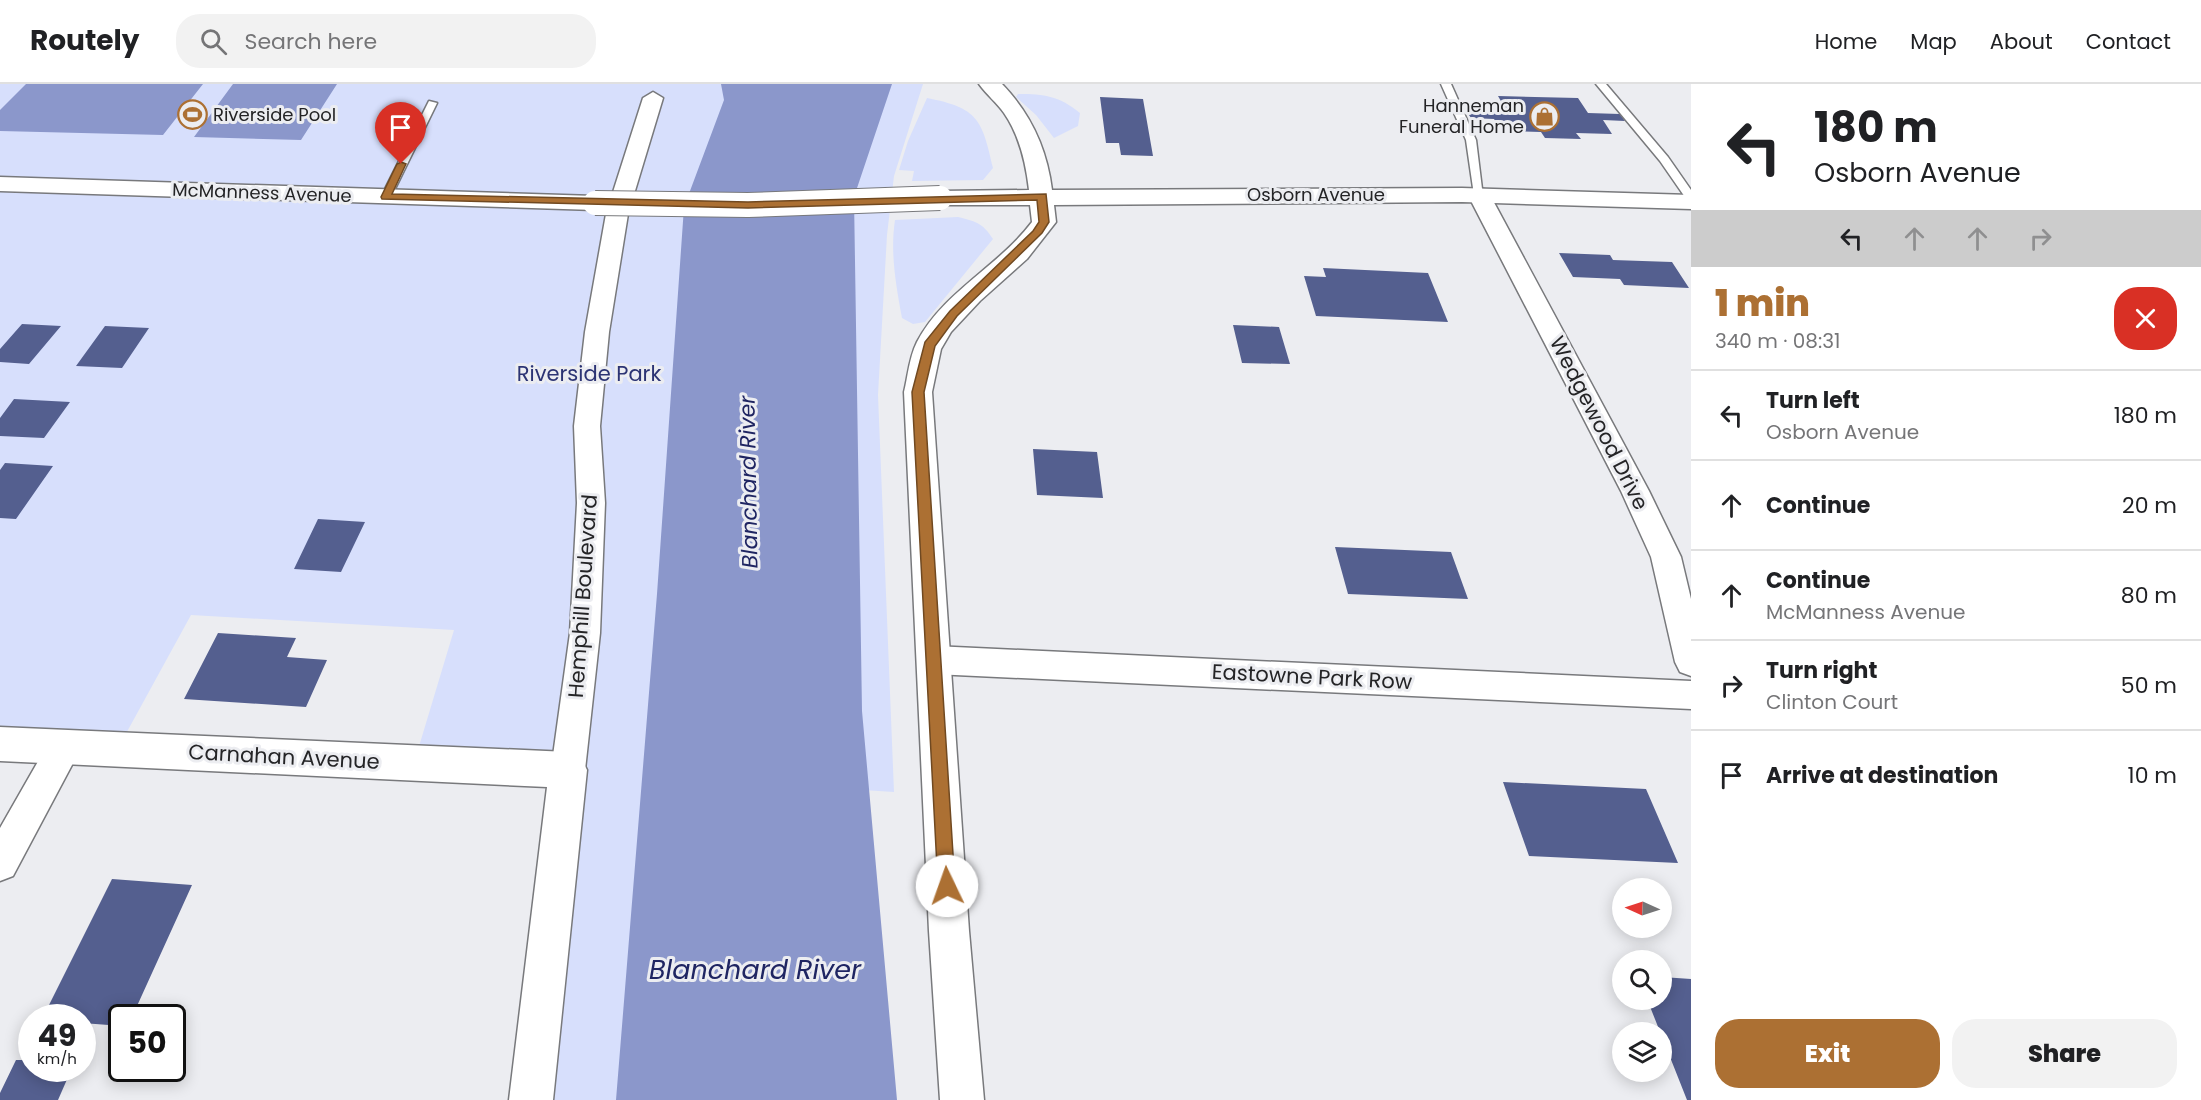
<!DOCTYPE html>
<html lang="en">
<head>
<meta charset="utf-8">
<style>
	:root { --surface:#fff; --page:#f2f2f2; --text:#202124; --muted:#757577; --line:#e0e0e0; --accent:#ac7033 }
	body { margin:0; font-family:Poppins,sans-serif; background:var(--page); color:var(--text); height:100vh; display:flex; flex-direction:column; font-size:22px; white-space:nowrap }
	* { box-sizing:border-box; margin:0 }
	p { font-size:20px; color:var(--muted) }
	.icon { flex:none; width:33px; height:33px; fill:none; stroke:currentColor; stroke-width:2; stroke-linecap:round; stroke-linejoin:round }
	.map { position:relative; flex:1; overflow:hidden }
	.drawer { display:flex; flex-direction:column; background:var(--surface); width:510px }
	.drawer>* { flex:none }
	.hud { background:#fff; color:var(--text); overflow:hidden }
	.needle { width:39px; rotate:273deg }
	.buttons { position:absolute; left:1612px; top:794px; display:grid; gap:12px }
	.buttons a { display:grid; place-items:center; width:60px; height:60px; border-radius:50%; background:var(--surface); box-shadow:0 3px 15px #0003; font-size:30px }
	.speed { position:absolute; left:18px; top:920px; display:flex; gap:12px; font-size:30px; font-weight:700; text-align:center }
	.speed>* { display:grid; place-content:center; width:78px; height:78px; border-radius:50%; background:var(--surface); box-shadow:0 3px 15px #0003; line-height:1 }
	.speed small { font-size:15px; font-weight:400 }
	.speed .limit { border:3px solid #111; border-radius:9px; background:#fff; color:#111 }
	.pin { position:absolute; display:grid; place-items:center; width:51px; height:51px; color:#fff; margin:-62px -26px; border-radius:50% 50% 50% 0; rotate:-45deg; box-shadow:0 0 6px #0007 }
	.pin .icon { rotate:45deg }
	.me { position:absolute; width:66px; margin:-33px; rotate:357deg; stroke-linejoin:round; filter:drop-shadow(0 0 4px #0008) }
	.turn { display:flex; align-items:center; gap:21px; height:126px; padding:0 24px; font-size:27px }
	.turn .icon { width:78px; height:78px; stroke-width:2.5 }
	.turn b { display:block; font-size:42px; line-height:51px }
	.lanes { display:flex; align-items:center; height:57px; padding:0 24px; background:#0003; justify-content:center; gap:30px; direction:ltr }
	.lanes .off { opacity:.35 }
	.round { display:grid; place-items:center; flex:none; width:63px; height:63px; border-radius:24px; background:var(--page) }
	.summary { display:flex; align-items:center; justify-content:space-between; height:102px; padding:0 24px }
	h1 { font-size:36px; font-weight:800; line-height:45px; color:var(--accent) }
	.cta { display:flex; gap:12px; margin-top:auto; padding:12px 24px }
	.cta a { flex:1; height:69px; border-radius:24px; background:var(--accent); color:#fff; font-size:24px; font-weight:800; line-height:69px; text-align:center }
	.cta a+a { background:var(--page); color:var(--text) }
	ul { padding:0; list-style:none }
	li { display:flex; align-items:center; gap:18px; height:90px; padding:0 24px; border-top:2px solid var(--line) }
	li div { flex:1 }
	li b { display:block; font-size:22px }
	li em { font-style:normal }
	header { display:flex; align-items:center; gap:36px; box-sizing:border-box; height:84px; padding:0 30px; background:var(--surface); border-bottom:2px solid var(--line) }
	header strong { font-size:28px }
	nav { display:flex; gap:33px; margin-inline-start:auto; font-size:21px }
	.search { width:420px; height:54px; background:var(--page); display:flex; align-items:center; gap:15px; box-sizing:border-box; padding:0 21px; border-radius:24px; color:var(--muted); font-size:22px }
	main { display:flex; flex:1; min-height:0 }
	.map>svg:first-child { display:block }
	.green { fill:#d7dffc }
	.water { fill:#8b97cb }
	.building { fill:#545f8f }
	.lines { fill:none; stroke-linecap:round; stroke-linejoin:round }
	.service-casing { stroke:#78797c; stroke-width:3 }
	.minor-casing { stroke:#78797c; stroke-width:3 }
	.tertiary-casing { stroke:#78797c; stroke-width:3 }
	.secondary-casing { stroke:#78797c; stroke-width:3 }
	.service { fill:#fff; fill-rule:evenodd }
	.minor { fill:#fff; fill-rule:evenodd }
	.tertiary { fill:#fff; fill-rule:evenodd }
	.secondary { fill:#fff; fill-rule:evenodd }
	.secondary-bridge-casing { stroke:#78797c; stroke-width:26; stroke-linecap:butt }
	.secondary-bridge { stroke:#fff; stroke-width:24 }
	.route { fill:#ac7033; stroke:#704921; stroke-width:1.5 }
	.labels { text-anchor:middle; stroke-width:6; stroke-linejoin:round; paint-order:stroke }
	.far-poi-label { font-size:18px; fill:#242426; stroke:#ecedf1; text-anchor:end }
	.far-street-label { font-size:18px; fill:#242426; stroke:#ecedf1 }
	.park-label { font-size:21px; fill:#2c3474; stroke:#ecedf1 }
	.street-label { font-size:21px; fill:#242426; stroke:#ecedf1 }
	.water-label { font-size:22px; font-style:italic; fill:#1f2562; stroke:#ecedf1 }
	.near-water-label { font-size:27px; font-style:italic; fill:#1f2562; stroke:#ecedf1 }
</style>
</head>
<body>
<header>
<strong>Routely</strong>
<div class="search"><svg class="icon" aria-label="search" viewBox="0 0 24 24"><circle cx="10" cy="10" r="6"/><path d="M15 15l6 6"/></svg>Search here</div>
<nav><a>Home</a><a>Map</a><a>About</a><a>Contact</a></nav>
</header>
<main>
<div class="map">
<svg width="1691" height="1016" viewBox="0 0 1691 1016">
	<rect width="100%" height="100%" fill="#ecedf1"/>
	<path class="green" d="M0,0H923L894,92L887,151L878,311L894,708L754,699L760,1016H531L568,686L414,679L454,546L191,531L117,666L0,660Z
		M1018,10C1045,10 1059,12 1080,29L1078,42L1054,54L1036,31L1016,13Z
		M927,14C978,24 982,35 993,84L983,96L912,97L914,87L899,86L908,57Z
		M958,133C975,137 983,139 993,155L925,238L913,240L902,234C896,201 890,169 895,136Z"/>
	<path class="water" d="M26,0H203L163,51L0,47V26Z
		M233,0H337L301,56L194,53Z
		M721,0H892L854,113L862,627L897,1016H616L657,510L684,123L724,16Z"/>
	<path class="building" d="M1498,12L1578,14L1588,29L1620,30L1625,37L1603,36L1612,50L1576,49L1581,55L1545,54L1541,48L1501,47L1494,35L1471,34L1465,25L1506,26Z
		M1100,13L1143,15L1153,72L1121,71L1119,59H1106Z
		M1559,169L1610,171L1613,176L1672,178L1689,204L1624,201L1620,195L1573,193Z
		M1323,184L1428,189L1448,238L1316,232L1304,192L1326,193Z
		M22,240L61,242L29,280L0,278V265Z
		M1233,241L1279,243L1290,280L1242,279Z
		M105,242L149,244L122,284L76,282Z
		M14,315L70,318L44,354L0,352V334Z
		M1033,365L1097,368L1103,414L1037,411Z
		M5,379L53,382L16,435L0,434V386Z
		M318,435L365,438L341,488L294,485Z
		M1335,463L1451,468L1468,515L1348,510Z
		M218,549L296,554L287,573L327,576L306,623L184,615Z
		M1503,698L1646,705L1678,779L1529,772Z
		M112,795L192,801L132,933H122V942L82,939V933H43Z
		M1662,893L1691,895V1016H1687L1647,915H1662Z
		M16,976H32V984H72L58,1016H0V1009Z"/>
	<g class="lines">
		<defs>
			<path id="service" d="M1441,0H1451L1476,56L1483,113L1474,111L1466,56Z
				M1596,0H1606L1668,73L1691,106V117L1687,116L1660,77Z
				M429,17L437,19L391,113L382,115L381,113Z"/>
			<path id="minor" d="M653,8L663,14L628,130L609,248L600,342L605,419L600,549L585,686L580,697L568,702L556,697L551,686L570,549L577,419L574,342L585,248L606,130L643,14Z
				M1479,104L1487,106L1490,111L1649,407L1681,473L1691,515V592L1680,588L1675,578L1651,473L1621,407L1468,111L1471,106Z
				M934,562L1691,597V625L934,590L923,586L918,576L923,566Z
				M64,649L76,653L81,664L13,792L0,797V744L52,653Z"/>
			<path id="tertiary" d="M0,643L568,668L581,674L587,686L553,1016H509L547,703L0,677Z"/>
			<path id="secondary" d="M979,0H1002C1031,30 1047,65 1052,106L1462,104L1691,111V125L1462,118L1054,121L1056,138L1027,175L980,217L951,248L941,265L932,308L969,847L984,1016H940L929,847L904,308C908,292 909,274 917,258C943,208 998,183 1032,138L1030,121H940L932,119L928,114L932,109L940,107L1029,106C1026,80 1020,52 1004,29C997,19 987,11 979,0Z
				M0,93L595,112L603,114L607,119L603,124L595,126L0,107Z"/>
		</defs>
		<use href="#service" class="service-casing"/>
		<use href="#minor" class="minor-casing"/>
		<use href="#tertiary" class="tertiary-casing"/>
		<use href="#secondary" class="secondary-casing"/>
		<use href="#service" class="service"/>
		<use href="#minor" class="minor"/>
		<use href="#tertiary" class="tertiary"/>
		<use href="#secondary" class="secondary"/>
		<defs>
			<path id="secondary-bridge" d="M595,119L748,121L940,114"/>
		</defs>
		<use href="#secondary-bridge" class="secondary-bridge-casing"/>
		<use href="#secondary-bridge" class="secondary-bridge"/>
	</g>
	<path class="route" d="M401,78L406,80L392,110L748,118L1046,110L1049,138L1042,149L957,232L935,262L924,308L955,802L952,807L947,810L941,807L938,802L912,308L925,258L950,227L1033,147L1039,138L1037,116L748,124L382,115L381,113L397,80Z"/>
	<defs>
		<symbol id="stadium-ring" viewBox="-11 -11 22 22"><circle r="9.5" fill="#ecedf1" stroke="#ac7033" stroke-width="1.5"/><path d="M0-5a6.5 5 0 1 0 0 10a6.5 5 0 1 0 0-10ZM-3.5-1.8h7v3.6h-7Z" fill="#ac7033"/></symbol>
		<symbol id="shop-ring" viewBox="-11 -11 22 22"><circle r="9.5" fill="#ecedf1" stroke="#ac7033" stroke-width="1.5"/><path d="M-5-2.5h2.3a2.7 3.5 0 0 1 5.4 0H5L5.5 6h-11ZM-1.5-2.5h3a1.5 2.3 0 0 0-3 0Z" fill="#ac7033"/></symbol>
	</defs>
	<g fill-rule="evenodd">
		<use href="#stadium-ring" x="176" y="14" width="33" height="33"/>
		<use href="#shop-ring" x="1528" y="16" width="33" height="33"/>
	</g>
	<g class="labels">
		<g class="far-poi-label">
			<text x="1524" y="28">Hanneman<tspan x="1524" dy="21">Funeral Home</tspan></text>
			<text x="213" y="37" text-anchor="start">Riverside Pool</text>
		</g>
		<g class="far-street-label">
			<text transform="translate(262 109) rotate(2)" y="6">McManness Avenue</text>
			<text x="1316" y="117">Osborn Avenue</text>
		</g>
		<g class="park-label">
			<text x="589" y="297">Riverside Park</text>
		</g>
		<g class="street-label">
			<text transform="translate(1599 339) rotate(63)" y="7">Wedgewood Drive</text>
			<text transform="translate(583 512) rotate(-86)" y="7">Hemphill Boulevard</text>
			<text transform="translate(1312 593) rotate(3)" y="7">Eastowne Park Row</text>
			<text transform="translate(284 673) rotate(3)" y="7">Carnahan Avenue</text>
		</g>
		<g class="water-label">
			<text transform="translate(748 398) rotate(-91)" y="8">Blanchard River</text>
		</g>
		<g class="near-water-label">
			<text x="755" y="895">Blanchard River</text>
		</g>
	</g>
</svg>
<div class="buttons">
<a><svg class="needle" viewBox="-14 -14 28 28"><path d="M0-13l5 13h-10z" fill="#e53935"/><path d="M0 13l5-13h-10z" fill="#757577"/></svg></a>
<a><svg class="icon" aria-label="search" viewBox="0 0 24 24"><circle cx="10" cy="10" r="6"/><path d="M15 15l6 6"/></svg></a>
<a><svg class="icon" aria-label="layers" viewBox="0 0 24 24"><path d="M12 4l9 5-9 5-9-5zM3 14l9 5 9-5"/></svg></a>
</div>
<div class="speed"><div>49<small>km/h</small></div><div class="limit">50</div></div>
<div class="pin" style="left:401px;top:80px;background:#d93025"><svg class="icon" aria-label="arrive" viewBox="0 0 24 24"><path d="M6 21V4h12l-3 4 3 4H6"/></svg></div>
<svg class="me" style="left:947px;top:802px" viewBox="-20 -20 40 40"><circle r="19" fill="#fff"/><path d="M0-13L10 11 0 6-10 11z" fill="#ac7033"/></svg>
</div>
<section class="drawer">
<div class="hud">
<div class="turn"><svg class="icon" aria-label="left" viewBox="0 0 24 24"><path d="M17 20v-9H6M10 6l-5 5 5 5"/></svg><div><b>180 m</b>Osborn Avenue</div></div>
<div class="lanes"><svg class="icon" aria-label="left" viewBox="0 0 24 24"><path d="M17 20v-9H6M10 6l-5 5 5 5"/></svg><svg class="icon off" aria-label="ahead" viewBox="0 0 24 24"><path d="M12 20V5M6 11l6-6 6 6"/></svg><svg class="icon off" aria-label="ahead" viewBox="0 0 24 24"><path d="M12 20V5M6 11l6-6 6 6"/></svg><svg class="icon off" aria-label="right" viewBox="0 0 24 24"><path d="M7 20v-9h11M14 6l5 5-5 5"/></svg></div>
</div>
<div class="summary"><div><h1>1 min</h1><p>340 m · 08:31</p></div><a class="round" style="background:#d93025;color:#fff"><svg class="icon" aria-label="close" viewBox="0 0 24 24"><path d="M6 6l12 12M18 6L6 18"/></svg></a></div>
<ul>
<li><svg class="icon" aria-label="left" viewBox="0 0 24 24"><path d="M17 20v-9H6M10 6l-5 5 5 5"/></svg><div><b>Turn left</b><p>Osborn Avenue</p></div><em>180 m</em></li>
<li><svg class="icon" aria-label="ahead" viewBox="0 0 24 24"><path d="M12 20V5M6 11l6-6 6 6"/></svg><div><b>Continue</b></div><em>20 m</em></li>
<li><svg class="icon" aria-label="ahead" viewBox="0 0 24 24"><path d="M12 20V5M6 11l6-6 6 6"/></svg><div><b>Continue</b><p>McManness Avenue</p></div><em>80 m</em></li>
<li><svg class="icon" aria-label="right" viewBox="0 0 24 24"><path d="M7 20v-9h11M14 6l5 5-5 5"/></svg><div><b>Turn right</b><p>Clinton Court</p></div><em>50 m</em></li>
<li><svg class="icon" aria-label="arrive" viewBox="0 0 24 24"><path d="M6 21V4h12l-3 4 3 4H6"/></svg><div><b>Arrive at destination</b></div><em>10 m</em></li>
</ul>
<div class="cta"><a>Exit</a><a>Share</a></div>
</section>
</main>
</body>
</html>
